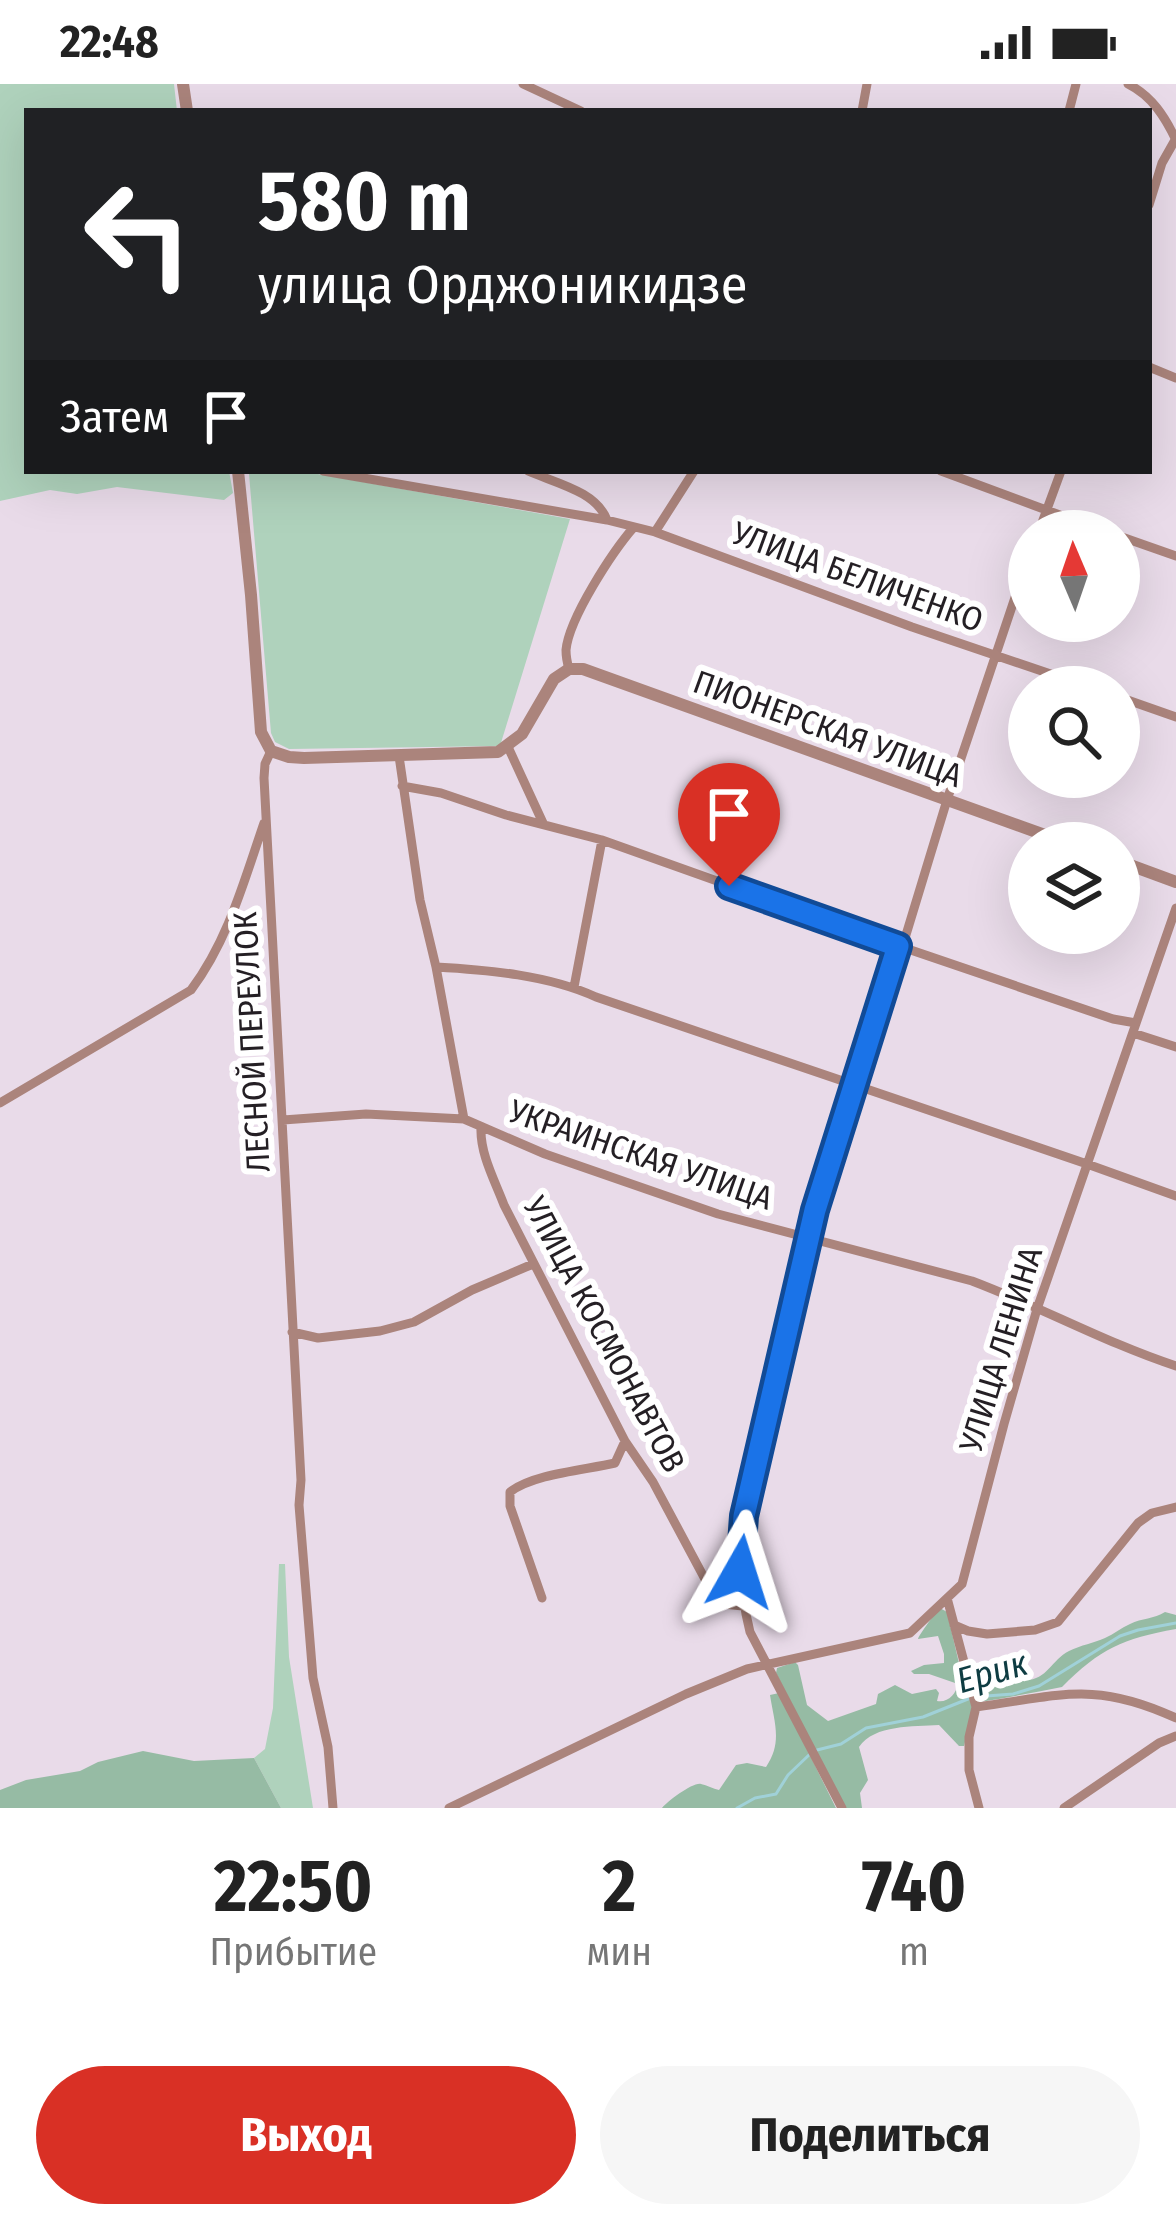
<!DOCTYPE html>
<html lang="ru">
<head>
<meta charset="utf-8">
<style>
	:root { --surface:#fff; --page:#f6f6f6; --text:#222; --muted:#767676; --accent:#d93025 }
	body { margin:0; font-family:"Fira Sans Condensed",sans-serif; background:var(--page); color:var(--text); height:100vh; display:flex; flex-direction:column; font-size:45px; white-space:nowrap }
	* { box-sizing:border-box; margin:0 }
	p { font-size:39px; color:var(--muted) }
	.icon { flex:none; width:66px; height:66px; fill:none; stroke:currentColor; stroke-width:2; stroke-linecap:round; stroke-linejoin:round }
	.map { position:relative; height:1724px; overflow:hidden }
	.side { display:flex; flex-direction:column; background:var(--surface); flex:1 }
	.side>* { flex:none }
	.hud { position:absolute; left:24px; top:24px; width:1128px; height:366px; border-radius:0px; box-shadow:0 12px 48px #0002; background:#202124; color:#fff; overflow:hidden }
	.needle { width:78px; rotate:358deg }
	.fabs { position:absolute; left:1008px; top:426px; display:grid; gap:24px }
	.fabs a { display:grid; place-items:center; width:132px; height:132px; border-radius:50%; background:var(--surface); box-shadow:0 12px 48px #0002; font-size:60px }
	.pin { position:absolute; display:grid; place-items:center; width:102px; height:102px; color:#fff; margin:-123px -51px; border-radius:50% 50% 50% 0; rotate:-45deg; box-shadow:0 0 12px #0007 }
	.pin .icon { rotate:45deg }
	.me { position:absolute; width:132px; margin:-66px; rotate:6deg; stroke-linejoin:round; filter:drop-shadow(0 0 9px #0008) }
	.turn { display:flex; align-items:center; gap:42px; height:252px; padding:0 36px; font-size:54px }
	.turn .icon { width:156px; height:156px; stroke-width:2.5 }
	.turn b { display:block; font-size:84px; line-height:102px }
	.then { display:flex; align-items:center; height:114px; padding:0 36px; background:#0003; gap:24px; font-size:45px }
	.eta { display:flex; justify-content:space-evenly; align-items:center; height:204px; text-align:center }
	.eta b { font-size:72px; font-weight:700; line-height:84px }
	.action { display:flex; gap:24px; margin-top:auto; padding:24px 36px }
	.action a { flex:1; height:138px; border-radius:72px; background:var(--accent); color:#fff; font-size:48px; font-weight:700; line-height:138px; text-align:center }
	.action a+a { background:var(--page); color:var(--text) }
	.status { display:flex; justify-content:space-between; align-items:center; height:84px; padding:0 60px; background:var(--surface); direction:ltr }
	.status svg { height:33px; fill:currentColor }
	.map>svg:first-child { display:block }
	.green { fill:#afd2bc }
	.forest { fill:#96bba4 }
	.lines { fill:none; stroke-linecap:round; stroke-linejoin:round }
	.stream { stroke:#a0d1d8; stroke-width:3 }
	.minor { stroke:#ab847c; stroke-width:9 }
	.tertiary { stroke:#ab847c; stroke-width:12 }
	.route-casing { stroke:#114b97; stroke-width:30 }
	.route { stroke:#1a73e8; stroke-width:21 }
	.labels { text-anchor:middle; stroke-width:12; stroke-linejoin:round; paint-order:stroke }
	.street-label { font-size:33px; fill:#241f24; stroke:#fff }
	.water-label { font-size:36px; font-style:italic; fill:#0e3c42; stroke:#fff }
</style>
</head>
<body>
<div class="status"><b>22:48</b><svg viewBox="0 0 49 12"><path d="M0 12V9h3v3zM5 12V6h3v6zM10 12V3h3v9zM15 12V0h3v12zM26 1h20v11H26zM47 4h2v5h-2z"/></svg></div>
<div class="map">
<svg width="1176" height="1724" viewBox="0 0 1176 1724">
	<rect width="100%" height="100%" fill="#e9dbe9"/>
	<path class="green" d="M0,0H174L177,27H27V387H229L233,409L224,416L117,403L77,410L50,406L0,417Z
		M251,387H301L570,435L500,662L289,665L275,658L271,649L249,390Z
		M279,1480H285L289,1573L313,1724H281L254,1674L265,1665L273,1624Z"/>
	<path class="forest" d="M940,1524L947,1528L962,1592L974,1622L964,1662H959L939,1641C913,1643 875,1640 859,1663L868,1696L860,1709L862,1724H845L776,1589L777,1584L795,1578L798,1581L807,1621L828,1637L876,1620L878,1610L895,1601L912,1610L936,1605L939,1609L937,1617C948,1619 956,1610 958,1600L929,1590H914L911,1587L924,1581L944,1579V1570L938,1552L918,1555C919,1551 937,1526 940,1524Z
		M1165,1528L1176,1531V1545C1122,1555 1101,1564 1062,1603C1035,1608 1008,1614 979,1618L970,1588L1000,1586L1008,1592L1017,1590L1024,1596C1047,1597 1051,1576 1069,1567C1081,1561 1094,1559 1105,1554C1114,1550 1121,1544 1130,1540C1142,1534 1154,1535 1165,1528Z
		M779,1609L836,1724H662C668,1717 693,1698 701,1700C707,1701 713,1705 719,1706L736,1681L747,1679L766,1683C783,1658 774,1638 770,1611Z
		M143,1667L194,1677L254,1674L281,1724H0V1706L26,1696L80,1687L98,1678Z"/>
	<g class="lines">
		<path class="stream" d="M817,1666L841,1660L866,1644L923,1633L973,1613L1013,1610L1039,1602L1120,1552L1138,1546L1176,1539
			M737,1724L755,1714L776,1710L788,1691L810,1670"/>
		<path class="minor" d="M523,0L581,27
			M1128,0C1152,12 1165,33 1176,56
			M862,27L867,0
			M1069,27L1076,0
			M1149,121L1162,79L1175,56
			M1149,283L1176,294
			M323,387L607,436L655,448L912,543L1089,603
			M528,387C555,399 596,407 607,436
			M941,387L1103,447
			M1039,447L1061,387
			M655,448L694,387
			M1119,452L1176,472
			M569,585C567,578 566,574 566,566C569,534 613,467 634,443
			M1119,613L1176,633
			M508,663L543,739
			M271,667L265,680L264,694L301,1396L299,1421L313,1594L328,1663L333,1724
			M399,672L420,816L436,883L464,1035
			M402,702L441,709L506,731L602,756L899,862L1113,935L1136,939
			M902,864L947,716L1029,472
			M436,883C489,886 548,891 596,913L1087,1080L1176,1112
			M574,903L602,756
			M1133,949L1176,963
			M0,1019L191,906C228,857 244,797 264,739
			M283,1036L366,1030L464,1035L545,1070L718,1130L972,1197C1041,1223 1106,1259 1176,1282
			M481,1044C480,1070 495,1097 504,1121L625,1357L653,1398L714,1512L723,1520L743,1522
			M292,1248L318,1254L380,1247L414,1238L472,1206L533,1180
			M542,1514L510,1422V1408C533,1390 585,1386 615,1379L625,1357
			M947,1514L976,1623L969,1653V1686L979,1724
			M954,1541L968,1547L987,1550L1035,1546L1058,1538L1138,1439L1152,1429L1176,1423
			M976,1623C1060,1612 1094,1596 1176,1634
			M449,1724L686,1610L747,1585L910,1549L962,1500L1004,1340L1037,1225L1176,824
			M842,1724L750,1548C742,1517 740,1488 741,1456L815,1126L899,862
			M1064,1724L1159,1659L1176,1652"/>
		<path class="tertiary" d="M183,0L187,27
			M238,387L251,511L261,648L271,667L289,673L304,674L498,668L522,650L554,595L569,585H583L1067,759
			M1119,777L1176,798"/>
	</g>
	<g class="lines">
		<defs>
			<path id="route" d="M729,802L898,862L815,1126L744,1432L740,1488"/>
		</defs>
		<use href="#route" class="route-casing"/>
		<use href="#route" class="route"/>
	</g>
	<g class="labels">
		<g class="street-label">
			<text transform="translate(858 492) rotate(20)" y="12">УЛИЦА БЕЛИЧЕНКО</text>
			<text transform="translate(828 644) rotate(20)" y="12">ПИОНЕРСКАЯ УЛИЦА</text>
			<text transform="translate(251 958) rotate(-93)" y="12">ЛЕСНОЙ ПЕРЕУЛОК</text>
			<text transform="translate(641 1070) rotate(19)" y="12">УКРАИНСКАЯ УЛИЦА</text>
			<text transform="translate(605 1250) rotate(62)" y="12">УЛИЦА КОСМОНАВТОВ</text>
			<text transform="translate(1000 1265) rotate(-73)" y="12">УЛИЦА ЛЕНИНА</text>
		</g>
		<g class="water-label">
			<text transform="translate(992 1587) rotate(-16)" y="13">Ерик</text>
		</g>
	</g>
</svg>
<div class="fabs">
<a><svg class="needle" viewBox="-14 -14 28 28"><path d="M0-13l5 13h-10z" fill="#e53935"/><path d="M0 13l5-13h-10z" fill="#767676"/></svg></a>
<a><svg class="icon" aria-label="search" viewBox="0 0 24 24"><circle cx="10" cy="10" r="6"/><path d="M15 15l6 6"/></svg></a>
<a><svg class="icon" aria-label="layers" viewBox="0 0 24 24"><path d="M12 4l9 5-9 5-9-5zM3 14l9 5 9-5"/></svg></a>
</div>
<div class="pin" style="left:729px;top:802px;background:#d93025"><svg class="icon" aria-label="arrive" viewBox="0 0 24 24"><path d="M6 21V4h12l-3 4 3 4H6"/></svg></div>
<svg class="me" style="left:740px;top:1488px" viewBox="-20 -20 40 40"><path d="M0-17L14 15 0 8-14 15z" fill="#1a73e8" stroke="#fff" stroke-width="4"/></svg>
<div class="hud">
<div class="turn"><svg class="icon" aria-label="left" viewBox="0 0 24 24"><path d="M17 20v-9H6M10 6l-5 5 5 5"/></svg><div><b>580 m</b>улица Орджоникидзе</div></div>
<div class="then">Затем<svg class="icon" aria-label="arrive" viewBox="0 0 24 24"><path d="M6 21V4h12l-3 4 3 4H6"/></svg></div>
</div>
</div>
<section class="side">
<div class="eta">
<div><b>22:50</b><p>Прибытие</p></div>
<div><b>2</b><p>мин</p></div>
<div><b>740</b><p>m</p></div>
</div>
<div class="action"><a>Выход</a><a>Поделиться</a></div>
</section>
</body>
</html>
